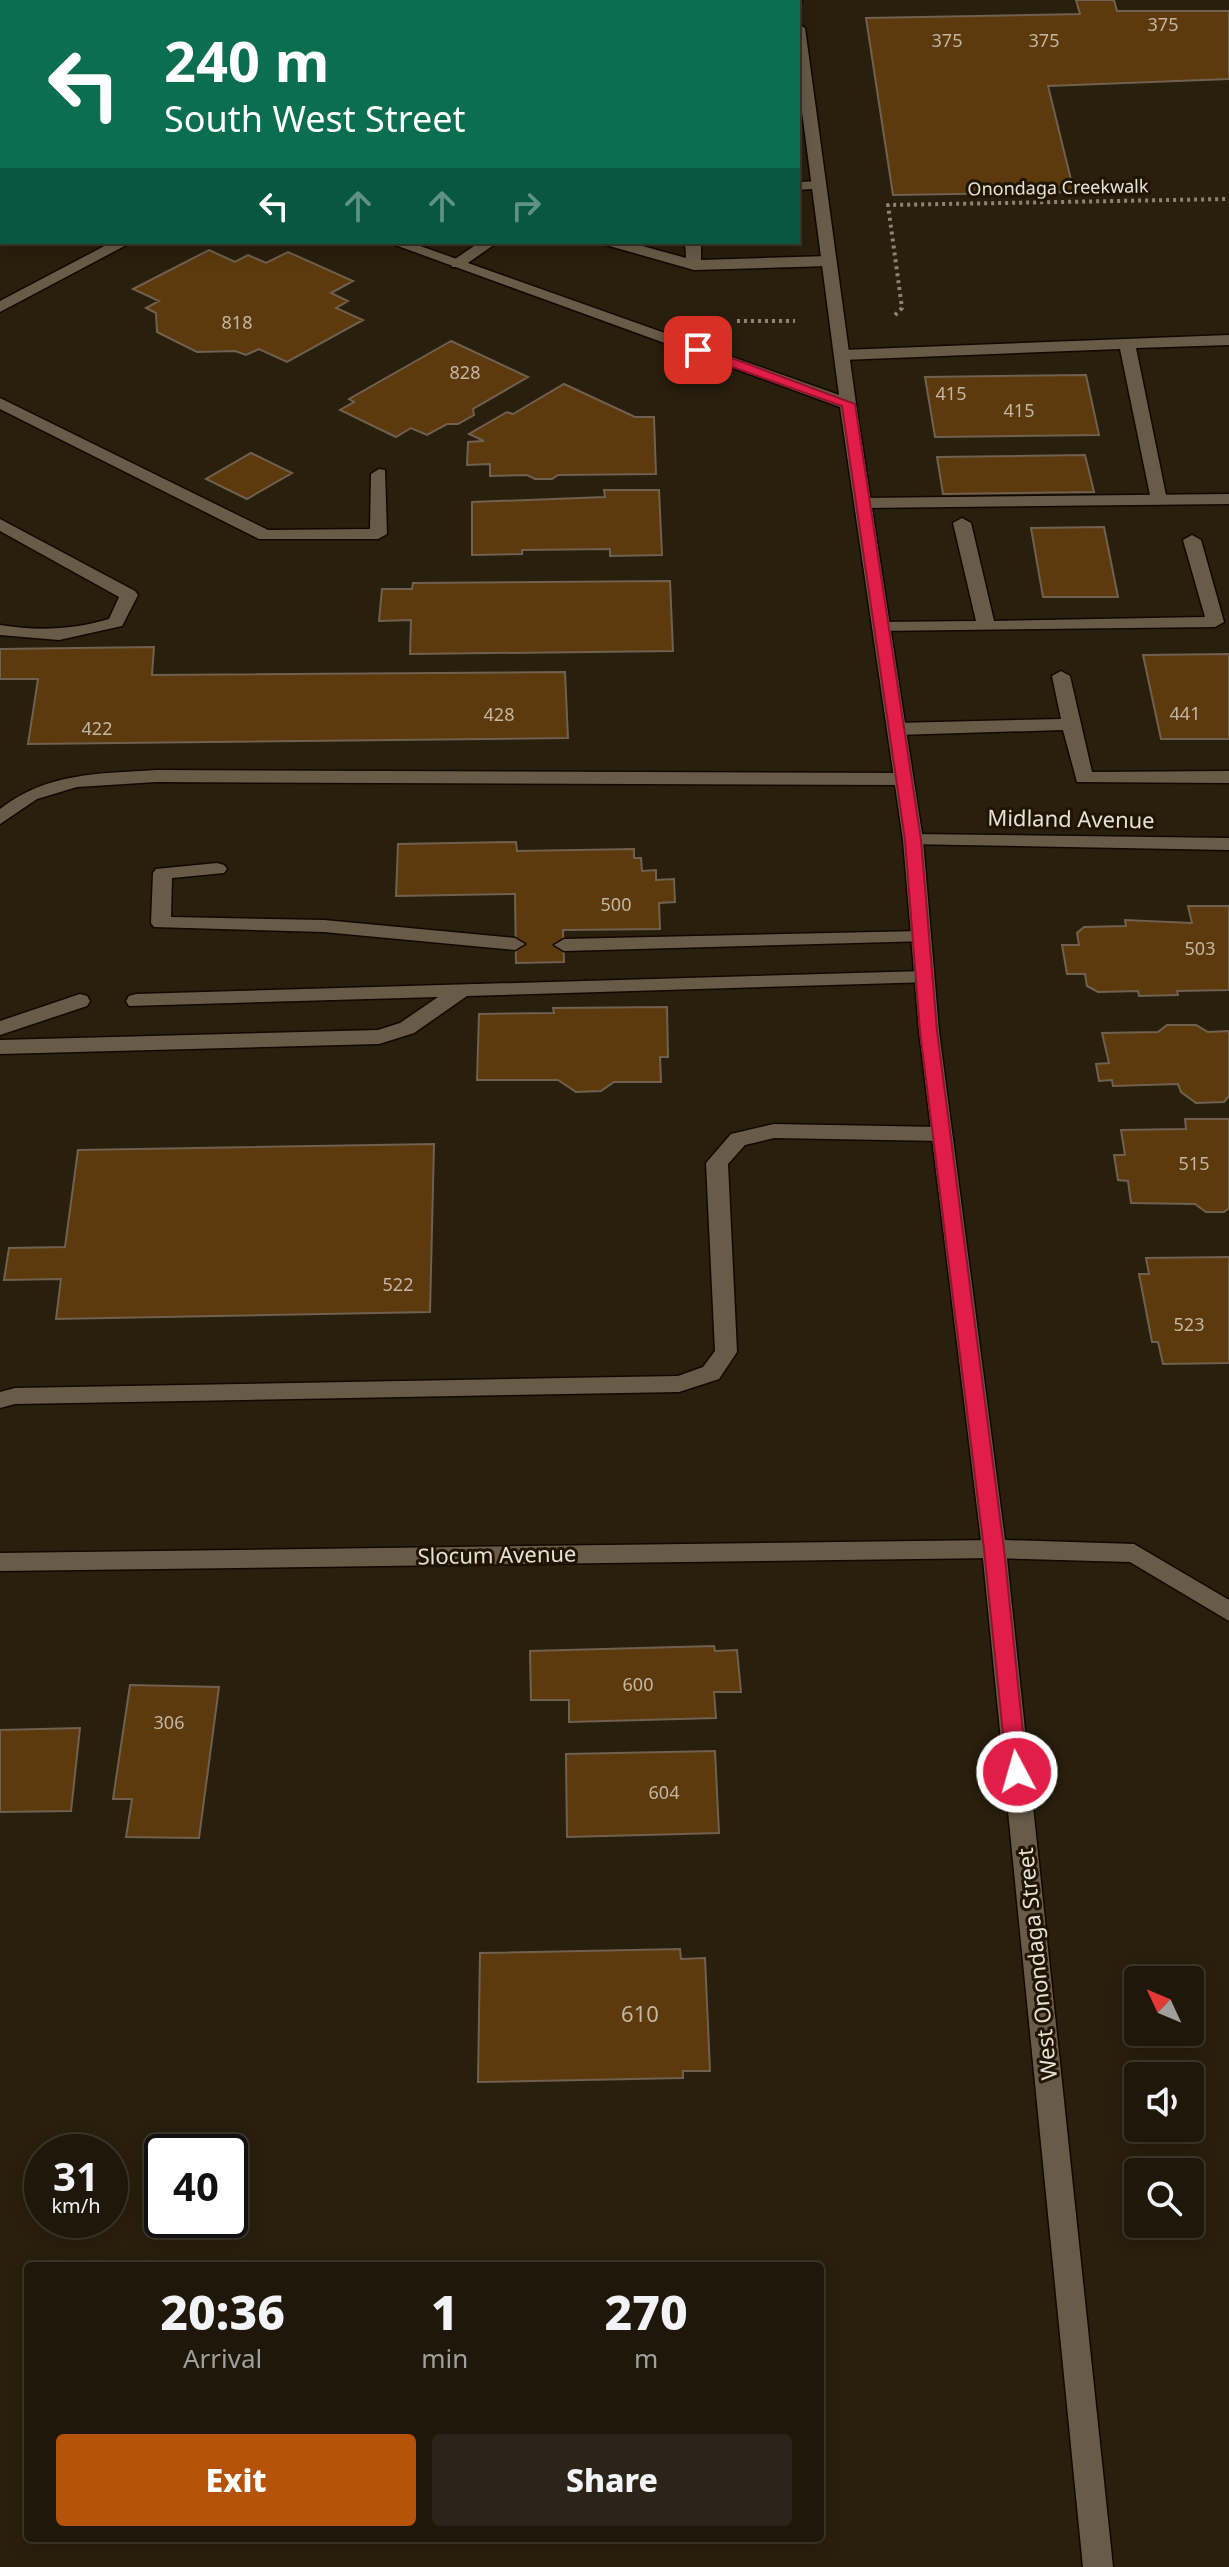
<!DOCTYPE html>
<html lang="en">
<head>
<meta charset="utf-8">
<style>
	:root { --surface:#1f170a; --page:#2c2418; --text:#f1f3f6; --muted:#a19f9c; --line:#3c362b; --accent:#b45309 }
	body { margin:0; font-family:"Noto Sans",sans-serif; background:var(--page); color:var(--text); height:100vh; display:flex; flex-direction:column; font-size:30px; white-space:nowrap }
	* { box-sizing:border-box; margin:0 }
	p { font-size:26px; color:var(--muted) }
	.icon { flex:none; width:44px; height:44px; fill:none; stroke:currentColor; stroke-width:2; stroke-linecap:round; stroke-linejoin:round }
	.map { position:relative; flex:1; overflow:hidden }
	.details { position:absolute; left:24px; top:2262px; width:800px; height:280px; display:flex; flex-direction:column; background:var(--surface); border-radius:8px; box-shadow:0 4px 20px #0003,0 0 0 2px var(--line) }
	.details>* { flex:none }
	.hud { position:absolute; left:0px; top:0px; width:800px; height:244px; box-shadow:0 4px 20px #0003,0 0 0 2px var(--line); background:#0b6e4f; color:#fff; overflow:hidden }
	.needle { width:52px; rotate:314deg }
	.controls { position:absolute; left:1124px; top:1966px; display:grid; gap:16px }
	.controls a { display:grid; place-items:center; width:80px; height:80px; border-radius:8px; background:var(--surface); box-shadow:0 4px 20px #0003,0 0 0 2px var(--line); font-size:40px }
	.speed { position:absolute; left:24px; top:2134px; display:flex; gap:16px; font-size:40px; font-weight:700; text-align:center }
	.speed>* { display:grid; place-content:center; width:104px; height:104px; border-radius:50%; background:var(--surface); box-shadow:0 4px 20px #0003,0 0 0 2px var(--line); line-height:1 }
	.speed small { font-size:20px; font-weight:400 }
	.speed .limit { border:4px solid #111; border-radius:12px; background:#fff; color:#111 }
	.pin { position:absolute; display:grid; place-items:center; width:68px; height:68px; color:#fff; margin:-34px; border-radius:16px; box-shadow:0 4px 12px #0006 }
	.me { position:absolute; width:88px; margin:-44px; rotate:354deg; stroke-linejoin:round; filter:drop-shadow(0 0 6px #0008) }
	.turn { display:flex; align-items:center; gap:28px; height:168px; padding:0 32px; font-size:36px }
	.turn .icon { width:104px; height:104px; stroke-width:2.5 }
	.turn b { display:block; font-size:56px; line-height:68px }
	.lanes { display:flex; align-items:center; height:76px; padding:0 32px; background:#0003; justify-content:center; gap:40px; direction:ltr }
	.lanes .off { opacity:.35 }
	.eta { display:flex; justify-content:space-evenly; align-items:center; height:136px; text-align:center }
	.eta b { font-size:48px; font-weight:800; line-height:56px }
	.action { display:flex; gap:16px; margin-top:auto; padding:16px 32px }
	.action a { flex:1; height:92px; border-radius:8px; background:var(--accent); color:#fff; font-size:32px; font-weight:800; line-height:92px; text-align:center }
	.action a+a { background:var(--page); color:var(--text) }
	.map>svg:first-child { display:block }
	.building { fill:#5c3a0d; stroke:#70604f; stroke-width:2 }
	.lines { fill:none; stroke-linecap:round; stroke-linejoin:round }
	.service-casing { stroke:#120800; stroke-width:3 }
	.minor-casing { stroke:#120800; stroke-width:3 }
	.tertiary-casing { stroke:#120800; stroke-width:3 }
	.secondary-casing { stroke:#120800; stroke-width:3 }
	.path { stroke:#8c8475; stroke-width:4; stroke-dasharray:3 4; stroke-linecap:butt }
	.service { fill:#685c48; fill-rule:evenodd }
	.minor { fill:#685c48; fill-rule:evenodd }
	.tertiary { fill:#685c48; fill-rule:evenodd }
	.secondary { fill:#685c48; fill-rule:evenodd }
	.route { fill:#e11d48; stroke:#92132f; stroke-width:2 }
	.labels { text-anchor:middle; stroke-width:6; stroke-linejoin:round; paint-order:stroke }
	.number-label { font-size:18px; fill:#c4b6a2 }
	.far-street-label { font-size:18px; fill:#e7e0d4; stroke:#1f1505 }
	.street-label { font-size:22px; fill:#e7e0d4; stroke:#1f1505 }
	.near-number-label { font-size:22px; fill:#c4b6a2 }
</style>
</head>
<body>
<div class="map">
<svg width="1229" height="2567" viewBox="0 0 1229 2567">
	<rect width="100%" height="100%" fill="#291f0d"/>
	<path class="building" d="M455,0H674V2H455Z
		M1076,0H1114L1117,11H1229V79L1048,86L1074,192L893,195L866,18L1080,14Z
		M209,250L235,262L248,255L266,263L288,252L353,281L331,293L348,301L336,308L363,320L287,362L259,349L246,355L235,351L197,352L157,332L156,313L146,308L159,301L133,289Z
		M451,341L528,377L473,409L474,415L458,424H447L427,435L411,428L396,437L340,410L354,402L349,399Z
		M1086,375L1099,435L935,437L925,377Z
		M564,384L635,417H654L656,474L558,475L552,479H535L527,475L490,476V464L467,465L468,442L484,441L469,434L507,412L513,414Z
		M251,453L292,473L247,499L206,479Z
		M1085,455L1094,492L943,494L937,457Z
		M604,490H659L662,555L610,556V549L522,550V554L472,555V502L605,497Z
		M1104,527L1118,597H1043L1031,528Z
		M670,581L673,651L410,654L411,620L379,621L382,589H412L413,583Z
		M154,647L152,675L565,672L568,738L28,744L38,679H0V649Z
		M1229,654V739H1161L1143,655Z
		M516,842L517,851L634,849V858H641L642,871L656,870V880L674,879L675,902L659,903L660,929L563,930L564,962L516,963L515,894L396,896L398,844Z
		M1188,906H1229V990L1177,991L1178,995L1139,996L1138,991L1098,992L1087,986L1085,974H1067L1062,945H1079L1077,933L1084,927L1126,926L1125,920L1192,923Z
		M667,1007L668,1057H660L661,1082H614L601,1091L576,1092L558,1080H477L479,1014L554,1013L553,1008Z
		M1167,1025H1196L1208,1032L1229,1031V1096L1224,1102L1196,1103L1181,1092L1178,1084L1113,1086L1112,1080L1099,1081L1096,1064L1109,1063L1102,1033L1158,1032Z
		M1185,1119H1229V1208L1224,1212H1206L1195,1204L1131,1203L1128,1181L1118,1180L1114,1155H1125L1121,1130L1186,1129Z
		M434,1144L430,1312L56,1319L61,1279L4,1280L9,1248L65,1247L78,1150Z
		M1229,1257V1363L1163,1364L1158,1342H1152L1139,1274H1149L1146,1258Z
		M714,1646L715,1651L737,1650L741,1692H714L716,1718L569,1722V1700H531L530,1651Z
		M130,1685L219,1687L199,1838L126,1837L132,1799H113Z
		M80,1728L71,1811L0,1812V1730Z
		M715,1751L719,1833L567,1837L566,1754Z
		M680,1949L681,1959L705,1958L710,2071H683V2078L478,2082L480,1953Z"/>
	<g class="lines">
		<defs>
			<path id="service" d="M819,181L824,182V188L798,190V182Z
				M480,242H498L462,267H452V261Z
				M603,242H628L686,258L685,242H701V260L829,256L837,261L829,266L694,270L606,245Z
				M1229,335V345L1136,348L1167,500L1159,505L1151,500L1120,349L842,360L834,355L842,350Z
				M0,398L268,530L370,529L371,474L379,469L385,470L387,534L378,539H259L0,409Z
				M962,518L971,523L994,621L1205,617L1183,540L1192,535L1201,540L1224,622L1215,627L875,631L872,627L881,622L976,621L953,523Z
				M0,519L135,591L138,595L122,626L59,640L0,635V625C37,631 73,630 109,619L119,597L0,531Z
				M1061,671L1070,676L1092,772L1229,771V783L1077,782L1063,730L896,735L887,729L896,723L1061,719L1052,676Z
				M156,770L903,773L912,779L903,785L156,782L77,787L37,799L0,824V809C48,772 98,774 156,770Z
				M217,863L224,865L227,869L224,873L172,878L171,917L324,920L515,938L525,944L515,950L324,932L154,927L151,923L153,873L156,869Z
				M921,931L928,933L931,937L928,941L564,951L554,945L564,939Z
				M924,971L931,972L934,977L931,982L467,996L414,1033L379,1044L0,1054V1040L378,1030L400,1023L438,997L129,1006L126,1001L129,996L136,994Z
				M80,994L87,996L90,1001L87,1006L0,1035V1021Z
				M774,1124L941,1127L948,1129L952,1134L948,1139L941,1141L774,1138L745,1145L728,1164L737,1352L719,1379L679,1392L15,1404L0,1408V1392L15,1388L678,1376L703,1367L715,1351L706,1163L731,1134Z"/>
			<path id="minor" d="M1229,494V504L863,508L855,503L863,498Z
				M994,1540L1002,1543L1006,1549L1002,1555L994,1558L0,1571V1553Z"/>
			<path id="tertiary" d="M112,242H132L0,312V301Z
				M913,834L1229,838V850L906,844L903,840L906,836Z
				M994,1540L1002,1543L1006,1549L1113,2567H1083L982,1549L986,1543Z"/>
			<path id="secondary" d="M370,0H384V2H370Z
				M787,0H801L802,2L798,5V2Z
				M798,24L805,28L856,404L923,840L939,1031L1005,1540L1134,1544L1229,1600V1621L1130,1562L994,1558L986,1555L982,1549L919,1031L903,840L840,407L387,242H409L839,395L798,81Z
				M0,98H2V106H0Z
				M0,144H2V152H0Z"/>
		</defs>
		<use href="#service" class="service-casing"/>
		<use href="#minor" class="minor-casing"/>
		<use href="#tertiary" class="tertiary-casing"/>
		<use href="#secondary" class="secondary-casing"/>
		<path class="path" d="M895,315L902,308L888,205L1229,199
			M737,321H795"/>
		<use href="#service" class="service"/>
		<use href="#minor" class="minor"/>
		<use href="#tertiary" class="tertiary"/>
		<use href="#secondary" class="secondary"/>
	</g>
	<path class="route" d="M693,347H702L855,404L921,840L937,1031L1004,1549L1027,1772L1024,1778L1017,1780L1010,1778L1007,1772L984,1549L920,1031L905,840L842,406L693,353Z"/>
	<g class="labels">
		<g class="number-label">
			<text x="1163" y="31">375</text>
			<text x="947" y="47">375</text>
			<text x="1044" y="47">375</text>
			<text x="237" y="329">818</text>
			<text x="465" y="379">828</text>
			<text x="951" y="400">415</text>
			<text x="1019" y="417">415</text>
			<text x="1185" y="720">441</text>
			<text x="499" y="721">428</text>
			<text x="97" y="735">422</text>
			<text x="616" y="911">500</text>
			<text x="1200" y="955">503</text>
			<text x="1194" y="1170">515</text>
			<text x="398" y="1291">522</text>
			<text x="1189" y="1331">523</text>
			<text x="638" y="1691">600</text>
			<text x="169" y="1729">306</text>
			<text x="664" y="1799">604</text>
		</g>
		<g class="far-street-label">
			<text transform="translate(1058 188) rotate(-1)" y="6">Onondaga Creekwalk</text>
		</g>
		<g class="street-label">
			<text transform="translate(1071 819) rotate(1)" y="8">Midland Avenue</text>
			<text transform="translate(497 1555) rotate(-1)" y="8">Slocum Avenue</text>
			<text transform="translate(1037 1964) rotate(-96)" y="8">West Onondaga Street</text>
		</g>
		<g class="near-number-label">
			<text x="640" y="2022">610</text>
		</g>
	</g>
</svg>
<div class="controls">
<a><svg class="needle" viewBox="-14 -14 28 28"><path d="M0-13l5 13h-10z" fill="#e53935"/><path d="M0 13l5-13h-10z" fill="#a19f9c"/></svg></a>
<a><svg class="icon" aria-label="sound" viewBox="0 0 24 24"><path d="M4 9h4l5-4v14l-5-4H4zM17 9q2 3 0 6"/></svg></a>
<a><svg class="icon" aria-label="search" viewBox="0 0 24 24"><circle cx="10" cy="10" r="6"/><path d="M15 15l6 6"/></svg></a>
</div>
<div class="speed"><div>31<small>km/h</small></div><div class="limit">40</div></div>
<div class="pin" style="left:698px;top:350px;background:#d93025"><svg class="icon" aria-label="arrive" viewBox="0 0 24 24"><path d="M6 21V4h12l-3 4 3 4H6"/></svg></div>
<svg class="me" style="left:1017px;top:1772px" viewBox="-20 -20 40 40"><circle r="17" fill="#e11d48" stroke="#fff" stroke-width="3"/><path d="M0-11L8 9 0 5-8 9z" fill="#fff"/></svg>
<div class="hud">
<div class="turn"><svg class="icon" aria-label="left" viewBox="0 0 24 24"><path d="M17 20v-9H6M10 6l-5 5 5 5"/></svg><div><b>240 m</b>South West Street</div></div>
<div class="lanes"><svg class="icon" aria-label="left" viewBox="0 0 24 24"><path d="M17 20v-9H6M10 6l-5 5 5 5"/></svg><svg class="icon off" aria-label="ahead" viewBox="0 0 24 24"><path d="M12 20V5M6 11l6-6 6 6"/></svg><svg class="icon off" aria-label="ahead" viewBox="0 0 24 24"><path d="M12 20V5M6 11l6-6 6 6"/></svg><svg class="icon off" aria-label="right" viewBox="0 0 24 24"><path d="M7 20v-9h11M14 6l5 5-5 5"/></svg></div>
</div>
<section class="details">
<div class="eta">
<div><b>20:36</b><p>Arrival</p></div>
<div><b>1</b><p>min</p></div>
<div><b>270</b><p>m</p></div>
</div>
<div class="action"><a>Exit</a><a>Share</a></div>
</section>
</div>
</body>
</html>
